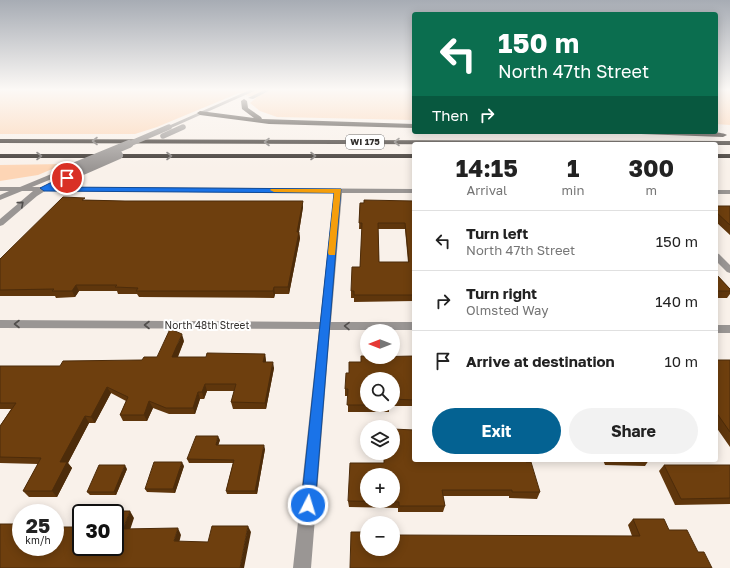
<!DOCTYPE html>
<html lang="en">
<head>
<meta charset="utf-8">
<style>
	:root { --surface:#fff; --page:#f2f2f2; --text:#222; --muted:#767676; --line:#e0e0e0; --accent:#046292 }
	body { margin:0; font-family:"Golos Text",sans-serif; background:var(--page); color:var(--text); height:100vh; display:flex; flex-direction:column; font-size:15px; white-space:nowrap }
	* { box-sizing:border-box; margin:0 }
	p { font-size:13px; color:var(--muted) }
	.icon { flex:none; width:22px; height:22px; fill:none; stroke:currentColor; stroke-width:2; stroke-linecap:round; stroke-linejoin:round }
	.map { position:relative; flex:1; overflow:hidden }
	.drawer { position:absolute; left:412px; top:142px; width:306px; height:320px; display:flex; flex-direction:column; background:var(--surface); border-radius:4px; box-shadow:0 2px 10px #0003 }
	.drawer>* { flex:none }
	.hud { position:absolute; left:412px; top:12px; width:306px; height:122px; border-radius:4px; box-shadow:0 2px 10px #0003; background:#0b6e4f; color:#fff; overflow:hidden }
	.needle { width:26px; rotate:270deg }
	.tools { position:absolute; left:360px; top:324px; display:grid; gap:8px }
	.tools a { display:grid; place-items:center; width:40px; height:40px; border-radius:50%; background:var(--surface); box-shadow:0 2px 10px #0003; font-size:20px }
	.speed { position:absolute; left:12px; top:504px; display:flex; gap:8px; font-size:20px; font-weight:700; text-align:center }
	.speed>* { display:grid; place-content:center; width:52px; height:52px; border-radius:50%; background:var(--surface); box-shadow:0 2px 10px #0003; line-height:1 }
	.speed small { font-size:10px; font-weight:400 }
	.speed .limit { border:2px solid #111; border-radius:6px; background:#fff; color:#111 }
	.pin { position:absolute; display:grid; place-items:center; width:34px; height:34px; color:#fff; margin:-17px; border:2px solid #fff; border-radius:50%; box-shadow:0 1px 4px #0007 }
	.me { position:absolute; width:44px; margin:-22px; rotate:5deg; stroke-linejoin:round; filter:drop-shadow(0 0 3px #0008) }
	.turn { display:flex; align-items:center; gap:14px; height:84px; padding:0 20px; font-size:18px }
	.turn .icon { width:52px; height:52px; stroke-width:2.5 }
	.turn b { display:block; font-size:28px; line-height:34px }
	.then { display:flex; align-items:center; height:38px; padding:0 20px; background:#0003; gap:8px; font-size:15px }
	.eta { display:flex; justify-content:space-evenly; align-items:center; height:68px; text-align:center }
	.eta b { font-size:24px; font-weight:700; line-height:28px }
	.button { display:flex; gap:8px; margin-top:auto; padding:8px 20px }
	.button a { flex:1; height:46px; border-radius:24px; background:var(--accent); color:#fff; font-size:16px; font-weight:700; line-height:46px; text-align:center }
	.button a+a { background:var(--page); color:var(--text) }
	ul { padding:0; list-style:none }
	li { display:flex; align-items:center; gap:12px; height:60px; padding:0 20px; border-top:1px solid var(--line) }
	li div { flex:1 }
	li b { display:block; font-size:15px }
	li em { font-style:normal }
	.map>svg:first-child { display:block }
	.green { fill:#fdd5b5 }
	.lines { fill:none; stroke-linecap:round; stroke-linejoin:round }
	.minor { fill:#9a9694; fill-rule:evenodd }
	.highway { fill:#3a342f; fill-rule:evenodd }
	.minor-bridge-far1 { stroke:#9a9694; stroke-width:5.5 }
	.minor-bridge { stroke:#9a9694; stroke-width:8 }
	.wall { fill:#5f360c; fill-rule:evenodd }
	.shaded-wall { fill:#4d2c0a }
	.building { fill:#6e3f0e; stroke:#4d2c0a; fill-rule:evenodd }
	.oneway { stroke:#7f7b78 }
	.oneway2 { stroke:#524f4d }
	.route { fill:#1a73e8; stroke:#114b97 }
	.slow { fill:#f59e0b }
	.labels { text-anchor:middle; stroke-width:4; stroke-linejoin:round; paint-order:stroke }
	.shield { fill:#fff; stroke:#706e6d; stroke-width:1 }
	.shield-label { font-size:9px; font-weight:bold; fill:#33302e }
	.street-label { font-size:10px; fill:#33302e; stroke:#fff }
</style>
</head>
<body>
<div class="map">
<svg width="730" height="568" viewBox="0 0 730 568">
	<rect width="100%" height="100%" fill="#f9f1ea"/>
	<path class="green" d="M0,89H414V120L277,117L260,111L250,103L256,98L239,93L157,127L135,134H0Z
		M716,89H730V125L716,124Z
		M64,164L38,175L0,181V165Z"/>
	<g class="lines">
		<path class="minor" d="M252,89H259L171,128L166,127Z
			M266,89H272L253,99L248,98Z
			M61,170H64V174L32,187H43L78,171H81V175L55,187L414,189V193H342L331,322H414V330H330L311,568H293L319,329L0,328V320L320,322L334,193L45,191L37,196L3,225L0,226V219L33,191H22L0,200V195L9,191H0V187H20Z
			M716,190H730V194H716Z
			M716,253L719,254L730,265V273L727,272L716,261Z
			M716,325H730V333H716Z"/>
		<path class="highway" d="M244,99L247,101L248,108L261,117L262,119L414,124V128L269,124L200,115L197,113L200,111L254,118L242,109L241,101Z
			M637,132C651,132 720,129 727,135L723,137L641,134Z
			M0,139L730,141V145L0,143Z
			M0,154H414V158H0Z
			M716,154H730V158H716Z"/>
		<path class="minor-bridge-far1" d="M163,136L183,127
			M127,145L169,127"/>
		<path class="minor-bridge" d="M61,172L129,144
			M78,173L119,155"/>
	</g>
	<path class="wall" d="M86,200L303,207L299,232L300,238L289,294H275L274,298L139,297L137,294H118L117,291H79L75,297L56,298L55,296H0V259Z
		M414,201V301L354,302V298H351V291L360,267L362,229H359L360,203ZM378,229H405L408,262H379Z
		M716,206H730V235L716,222Z
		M716,274L730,289V294L727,298H716Z
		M184,341L178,357H206L265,354L266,362L274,368L266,409H233L231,402L234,391H207L204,399H200L195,414H169L153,408L147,421H123L120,415L126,401L111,393L95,423H89L68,463L72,468L57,497H29L23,491L38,464L0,463V426L11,409H0V366H60L142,360L157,357Z
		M414,356V406H389V412H348V396H345V389L349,373L361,362ZM393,379V405H367Z
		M716,360H730V447L716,427Z
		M220,440L218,445L265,449L257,494H227L226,491L233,463H189L187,459Z
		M384,453H393L414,460L540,492L537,499L509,498V496H443L445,506L443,512H398V508L349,507L348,501L384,463Z
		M603,460H649L645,466L605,465Z
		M664,465H730V504L675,505L659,471Z
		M184,466L175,493L147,492L145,489Z
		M127,469L116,495H90L87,492Z
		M633,519L669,530L698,552L367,549L632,536L628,525Z"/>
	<path class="shaded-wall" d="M303,201V207L298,238L297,232Z
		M299,232L300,238L289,294L288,287Z
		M76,285L79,291L75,297L72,291Z
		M274,287L275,294L274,298L273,291Z
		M182,334L184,341L175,363L172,357Z
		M265,354L266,361L264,368L263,362Z
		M273,362L274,368L266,409L265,403Z
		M205,384L207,391L204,399L202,392Z
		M107,387L111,393L95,423L91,417Z
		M198,392L200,399L195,414L193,408Z
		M149,401L153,408L147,421L144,415Z
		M85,416L89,423L68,463L72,468L57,497L52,491L60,462Z
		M218,436L220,440L217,449L216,445Z
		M264,445L265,449L257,494L255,491Z
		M182,462L184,466L175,493L173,489Z
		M125,465L127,469L116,495L114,492Z
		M130,511L134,518L128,536L123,529Z
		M248,526L251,532L244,568H240Z
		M178,528L181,535L178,547L174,541Z"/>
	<path class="building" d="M63,197L85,198L82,200L125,201H303L297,232H299L288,287H274L273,291H136L138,288L115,287L117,285H76L72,291H52L54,289L0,290V259Z
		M364,200L414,201V295H354V291H351L352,267H360L362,223H359L360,203H364ZM378,223H405L409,262H379Z
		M716,206H730V225L716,212Z
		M716,274L730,289V291H716Z
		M170,329L182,334L172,357H206L207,353L265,354L263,362H273L265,403L231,402L236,384H205L202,392H198L193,408H166L149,401L144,415H120L128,397L107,387L91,417L85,416L60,462H67L52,491H23L41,458L0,457V426L16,403H0V366H60L63,361L142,360L144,357H157Z
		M361,356H367V357L414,356V400L393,399V379H367V405H389H347L348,389H345L346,373H349V362H361Z
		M716,360H730V432L716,412Z
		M393,429L414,430V460H526V462H531L540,492H512V490H442L445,506H399V502L348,501L350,463H384V453H393ZM367,475H393V501H367Z
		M196,436H218L216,445H264L255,491H226L234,460L187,459Z
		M154,462H182L173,489H145Z
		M99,465H125L114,492H87Z
		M664,465H730V498L681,499Z
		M110,511H130L123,529L178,528L174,541L208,542L212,526H248L240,568H0V524H17L15,527H21V547H55V527H81V547H115V513H110Z
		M633,519H664L669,530H687L698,552H704L712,568H350L351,532H367V549H393V535L640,536Z"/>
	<defs><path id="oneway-chevron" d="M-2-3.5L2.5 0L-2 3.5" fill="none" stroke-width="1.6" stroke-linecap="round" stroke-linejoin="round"/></defs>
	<g class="oneway">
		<use href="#oneway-chevron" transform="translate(95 141) rotate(-180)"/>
		<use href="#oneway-chevron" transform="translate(267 142) rotate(-180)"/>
		<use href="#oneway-chevron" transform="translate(397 142) rotate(-180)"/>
		<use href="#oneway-chevron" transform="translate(39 156)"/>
		<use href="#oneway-chevron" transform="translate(169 156)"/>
		<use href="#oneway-chevron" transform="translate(313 156)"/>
	</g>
	<g class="oneway2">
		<use href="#oneway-chevron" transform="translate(21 204) rotate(-41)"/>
		<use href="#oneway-chevron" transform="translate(17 324) rotate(-180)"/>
		<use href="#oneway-chevron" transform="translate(147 325) rotate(-180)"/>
		<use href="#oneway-chevron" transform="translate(347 326) rotate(-179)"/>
	</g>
	<linearGradient id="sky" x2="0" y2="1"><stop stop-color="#a7acb4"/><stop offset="0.53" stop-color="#fcf9f6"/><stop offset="1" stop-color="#fcf9f6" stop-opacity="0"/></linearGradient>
	<rect width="730" height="169" fill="url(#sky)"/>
	<path class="route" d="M64,176L70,178L54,187L341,189L315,505L313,510L308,512L303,510L301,505L334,193L44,191L40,188Z"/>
	<path class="slow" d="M271,189H341L335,255H329L328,253L334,193L274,192L270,190Z"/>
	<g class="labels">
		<rect class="shield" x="346" y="135" width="38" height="14" rx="3"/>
		<g class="shield-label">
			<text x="365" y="145">WI 175</text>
		</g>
		<g class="street-label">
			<text x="207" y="329">North 48th Street</text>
		</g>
	</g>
</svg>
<div class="tools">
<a><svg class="needle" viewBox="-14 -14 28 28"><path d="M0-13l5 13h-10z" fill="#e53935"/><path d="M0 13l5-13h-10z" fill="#767676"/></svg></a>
<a><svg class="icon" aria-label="search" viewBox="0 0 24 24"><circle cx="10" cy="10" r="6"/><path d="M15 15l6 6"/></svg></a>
<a><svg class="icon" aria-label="layers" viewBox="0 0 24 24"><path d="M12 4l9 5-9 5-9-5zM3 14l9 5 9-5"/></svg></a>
<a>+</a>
<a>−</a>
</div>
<div class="speed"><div>25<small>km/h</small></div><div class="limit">30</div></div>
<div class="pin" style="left:67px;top:178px;background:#d93025"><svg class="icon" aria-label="arrive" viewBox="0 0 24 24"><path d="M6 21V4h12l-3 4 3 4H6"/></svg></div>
<svg class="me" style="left:308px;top:505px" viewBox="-20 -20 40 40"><circle r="17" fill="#1a73e8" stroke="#fff" stroke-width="3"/><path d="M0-11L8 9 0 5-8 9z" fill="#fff"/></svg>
<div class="hud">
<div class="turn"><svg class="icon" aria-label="left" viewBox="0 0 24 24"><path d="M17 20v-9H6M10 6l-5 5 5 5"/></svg><div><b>150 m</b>North 47th Street</div></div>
<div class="then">Then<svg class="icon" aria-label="right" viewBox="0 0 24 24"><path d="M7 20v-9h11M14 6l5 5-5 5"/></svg></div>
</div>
<section class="drawer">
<div class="eta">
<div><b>14:15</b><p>Arrival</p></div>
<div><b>1</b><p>min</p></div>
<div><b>300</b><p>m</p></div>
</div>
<ul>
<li><svg class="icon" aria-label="left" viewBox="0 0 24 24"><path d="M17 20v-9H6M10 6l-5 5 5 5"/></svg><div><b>Turn left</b><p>North 47th Street</p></div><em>150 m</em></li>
<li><svg class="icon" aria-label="right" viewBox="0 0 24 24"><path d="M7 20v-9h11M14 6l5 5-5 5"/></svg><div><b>Turn right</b><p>Olmsted Way</p></div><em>140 m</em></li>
<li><svg class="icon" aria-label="arrive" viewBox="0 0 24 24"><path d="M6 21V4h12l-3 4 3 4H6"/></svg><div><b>Arrive at destination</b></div><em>10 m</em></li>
</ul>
<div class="button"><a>Exit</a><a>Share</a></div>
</section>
</div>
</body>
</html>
